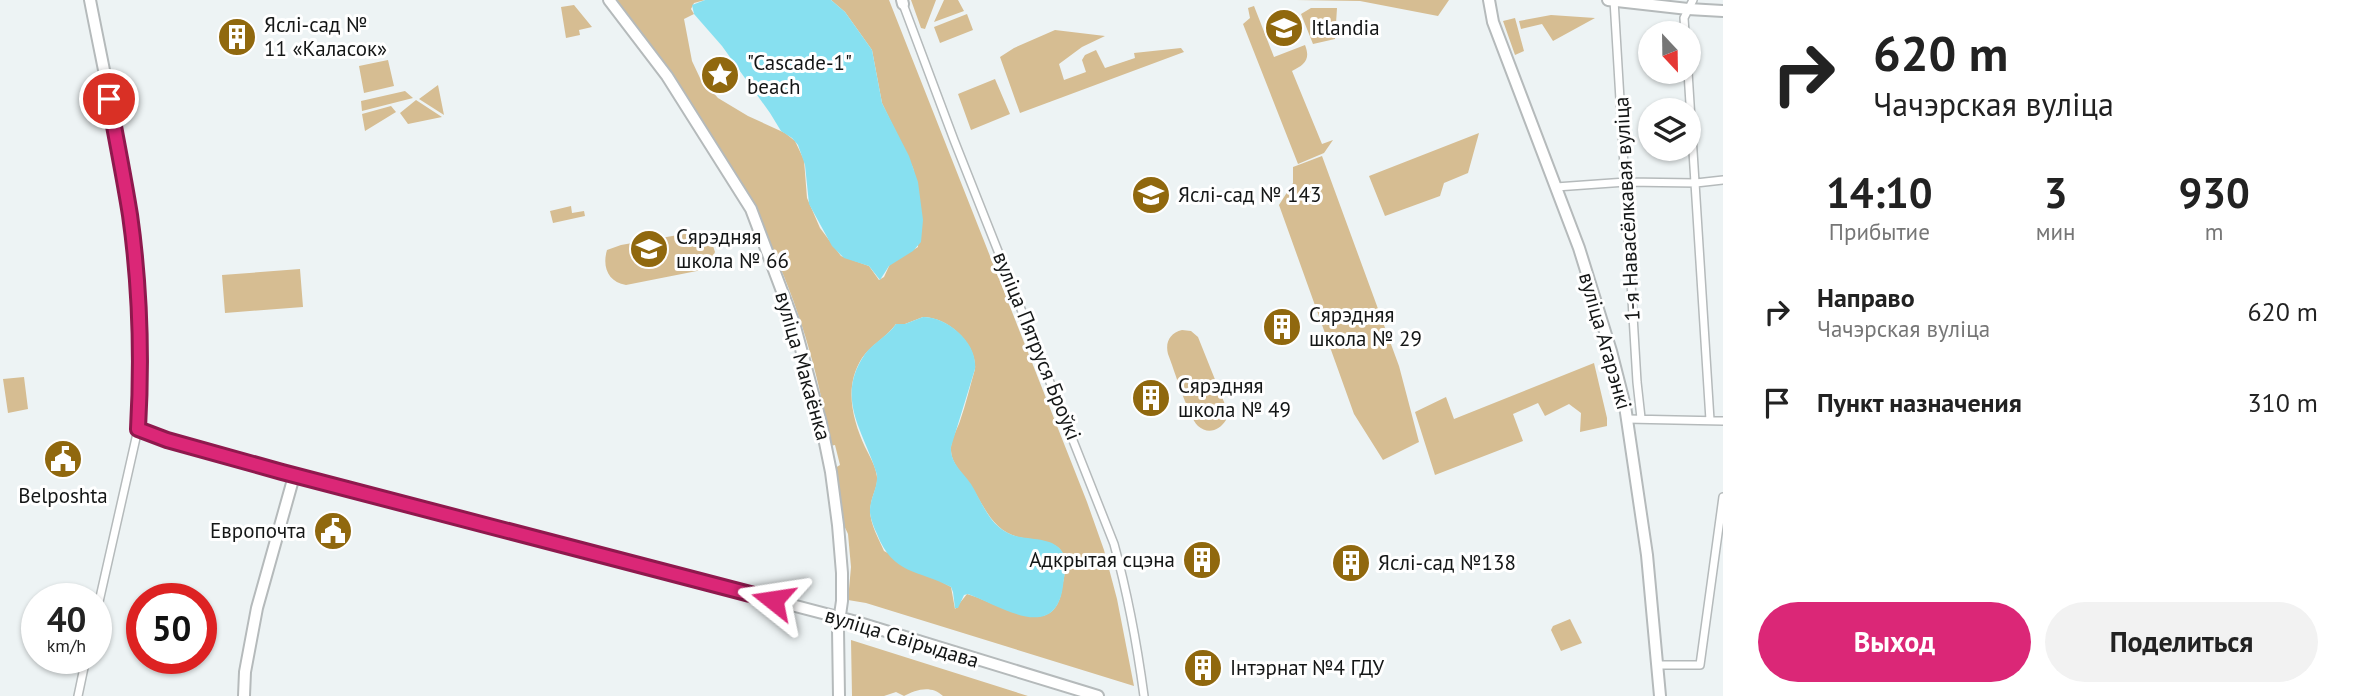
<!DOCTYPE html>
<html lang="ru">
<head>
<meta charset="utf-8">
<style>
	:root { --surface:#fff; --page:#f2f2f2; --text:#222; --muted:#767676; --accent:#db2777 }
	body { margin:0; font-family:"PT Sans",sans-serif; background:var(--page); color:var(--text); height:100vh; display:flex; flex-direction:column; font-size:26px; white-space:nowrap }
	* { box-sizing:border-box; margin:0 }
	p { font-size:23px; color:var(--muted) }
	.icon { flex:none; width:38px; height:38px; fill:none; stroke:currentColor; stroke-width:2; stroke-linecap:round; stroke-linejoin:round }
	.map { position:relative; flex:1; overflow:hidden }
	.drawer { display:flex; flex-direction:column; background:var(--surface); width:630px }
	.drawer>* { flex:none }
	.top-card { background:#fff; color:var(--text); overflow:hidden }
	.needle { width:46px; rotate:158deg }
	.tools { position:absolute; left:1638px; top:21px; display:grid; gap:14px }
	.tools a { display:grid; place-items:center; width:63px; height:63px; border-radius:50%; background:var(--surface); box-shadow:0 2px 5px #0004; font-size:35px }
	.speed { position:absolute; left:21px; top:583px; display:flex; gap:14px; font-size:35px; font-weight:700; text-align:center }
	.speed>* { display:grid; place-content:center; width:91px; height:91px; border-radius:50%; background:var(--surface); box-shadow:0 2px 5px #0004; line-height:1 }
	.speed small { font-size:18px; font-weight:400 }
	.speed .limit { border:10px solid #d22; background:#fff; color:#111 }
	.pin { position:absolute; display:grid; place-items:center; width:60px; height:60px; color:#fff; margin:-30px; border:4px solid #fff; border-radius:50%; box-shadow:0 2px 7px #0007 }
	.me { position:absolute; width:77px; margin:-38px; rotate:285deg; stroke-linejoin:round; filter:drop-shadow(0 0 5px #0008) }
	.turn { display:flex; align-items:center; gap:24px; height:147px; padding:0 35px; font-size:32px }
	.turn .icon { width:91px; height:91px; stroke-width:2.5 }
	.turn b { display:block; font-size:49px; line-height:60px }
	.eta { display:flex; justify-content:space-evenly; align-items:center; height:119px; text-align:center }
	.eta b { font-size:42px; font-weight:600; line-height:49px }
	.cta { display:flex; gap:14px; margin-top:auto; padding:14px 35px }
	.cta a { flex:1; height:80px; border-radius:42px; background:var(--accent); color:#fff; font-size:28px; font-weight:600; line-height:80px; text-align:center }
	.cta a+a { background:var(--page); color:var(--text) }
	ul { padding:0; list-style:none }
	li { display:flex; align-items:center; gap:21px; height:91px; padding:0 35px }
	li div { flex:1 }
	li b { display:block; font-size:26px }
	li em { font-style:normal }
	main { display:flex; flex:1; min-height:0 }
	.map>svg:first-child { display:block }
	.green { fill:#d6bd92; fill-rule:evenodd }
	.water { fill:#87e0f0 }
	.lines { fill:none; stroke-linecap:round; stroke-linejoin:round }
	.street-casing { stroke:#b5babb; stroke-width:10 }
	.secondary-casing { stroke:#b5babb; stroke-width:14 }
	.street { stroke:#fff; stroke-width:7 }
	.secondary { stroke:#fff; stroke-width:10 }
	.route-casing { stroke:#8e194d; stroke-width:18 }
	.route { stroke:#db2777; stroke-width:12 }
	.labels { text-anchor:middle; stroke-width:6; stroke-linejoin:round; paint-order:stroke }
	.poi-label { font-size:21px; fill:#141616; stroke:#fff; text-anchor:start }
	.street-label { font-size:21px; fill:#141616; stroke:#fff }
</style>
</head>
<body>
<main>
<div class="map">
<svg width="1723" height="696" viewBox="0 0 1723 696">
	<rect width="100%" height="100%" fill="#edf3f4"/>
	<path class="green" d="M612,0H705L694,3L691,9L694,14L684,19L692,61L700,78L718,98L748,116L785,133L795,141L804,160L807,198L820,228L841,256L869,266L879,280L884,277L890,264L918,247L920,200L913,168L882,103L872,50L845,12L831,0H889L1087,502L1104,550L1117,599L1134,686L866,603L848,600L851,567L848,534L841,519L835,468L840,465L835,445L830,446C818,362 789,274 747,199C734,176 717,155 702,133C672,89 642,44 612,0ZM923,317C948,317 977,344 975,369C970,386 966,404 960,421C957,430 950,441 951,451C951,463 963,474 969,483C983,503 991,530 1018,537C1030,540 1056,540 1062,552C1068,563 1064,576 1062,588C1055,644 997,602 967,594L955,609L951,587L884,551C878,537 867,519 871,504C872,495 878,487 877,477C876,467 870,457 865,447C852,419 844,386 862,358C872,344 887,337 896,324H905Z
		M911,0H936L925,29L921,28Z
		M944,0H958L964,11L934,22Z
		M1296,0H1449L1438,16L1360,1Z
		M574,5L592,27L579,30L580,35L566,38L561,7Z
		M1254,6L1274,57L1305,45C1311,60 1304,65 1292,71L1322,144L1333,140L1324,153L1298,164L1243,24L1250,18L1248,8Z
		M1311,8H1337L1335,39L1313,44L1301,14Z
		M967,14L973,30L940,43L934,27Z
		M1551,15L1595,18L1553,41L1542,24L1521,29L1519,21Z
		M1515,18L1524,51L1515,55L1503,21Z
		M1055,30L1105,36L1082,47L1059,64L1064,80L1086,72L1082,60L1085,55L1096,50L1105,68L1135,58L1134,53L1181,48L1184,52L1020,113L1000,57L1014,48Z
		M388,60L394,86L364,93L359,66Z
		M995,79L1010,114L971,130L958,94Z
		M438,85L444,115L419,99Z
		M405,91L413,98L362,111L361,101Z
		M416,100L442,117L408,124L400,113Z
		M391,106L396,112L365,131L362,114Z
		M1479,133L1468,173L1444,183L1440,196L1385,216L1369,176Z
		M1322,156L1399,366L1419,442L1383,460L1354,414L1279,205L1293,183V167Z
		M571,206L572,213L584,211L585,216L553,223L550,211Z
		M695,232L711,240L715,252L707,269L626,285C608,282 602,267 607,250L621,245Z
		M300,269L303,307L225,313L222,275Z
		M1182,330L1191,331L1198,337L1226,407V420C1220,430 1208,435 1198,426C1188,416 1174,369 1168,354C1165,342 1170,333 1182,330Z
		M1594,363L1607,418V426L1580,432L1581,413L1569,404L1545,416L1538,403L1513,414L1523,441L1435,475L1415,412L1446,397L1454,419Z
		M24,377L28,409L8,413L3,379Z
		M1570,619L1582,643L1561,651L1551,630L1553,626Z
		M851,640L1028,696H943C932,685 916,689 904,696L896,692L884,696H852Z"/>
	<path class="water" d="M705,0H831L845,12L872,50L882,103L909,156L918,182L923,220L921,242L913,251L889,266L880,280L869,266L844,258L832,246L809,204L805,165L798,145L792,138L781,131L770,113L722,46L694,14L692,5Z
		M923,317C948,317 978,343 975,369L951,447C950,463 963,472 971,484C982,502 989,525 1010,534C1025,541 1050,536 1061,550C1069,560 1064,575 1063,586C1055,644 1001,606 968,594L964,595L958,608H955L953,592L951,587C917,569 893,575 877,534C874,528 871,520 870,513C869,500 878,488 877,475C865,433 834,399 865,354C874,342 888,336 896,324H905Z"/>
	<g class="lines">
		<defs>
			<path id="street" d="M1614,0L1637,382L1641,418
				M903,4L954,140L1114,544C1128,595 1137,644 1144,696
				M1685,33L1684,18L1693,0
				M1688,72L1710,420
				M1556,187L1626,182L1696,183L1723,180
				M1627,419L1723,421
				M96,615L138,429
				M1658,665H1700L1723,497
				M78,696L86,658"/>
			<path id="secondary" d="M90,0C104,72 120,143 130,216C140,286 142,358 138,429L167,440L282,472L853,621L1098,696
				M609,0L667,76L751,209L794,323L821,423L831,472L838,525L842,573V601L838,629L839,696
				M902,0L903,4
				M1489,0L1493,22L1579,248L1611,351L1625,406L1647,555L1660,696
				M1608,0L1688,9L1723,11
				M244,696L245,672L257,608L294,476"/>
		</defs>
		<use href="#street" class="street-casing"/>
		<use href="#secondary" class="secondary-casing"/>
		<use href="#street" class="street"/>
		<use href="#secondary" class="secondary"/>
	</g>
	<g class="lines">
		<defs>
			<path id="route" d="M109,99C116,138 124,177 130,215C140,286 142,358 138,429L167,440L282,472L773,600"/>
		</defs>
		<use href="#route" class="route-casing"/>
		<use href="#route" class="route"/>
	</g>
	<defs>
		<symbol id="school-disc" viewBox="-11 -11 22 22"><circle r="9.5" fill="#90680e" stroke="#fff"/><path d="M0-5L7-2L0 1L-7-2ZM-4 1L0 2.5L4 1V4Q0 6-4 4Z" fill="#fff"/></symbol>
		<symbol id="building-disc" viewBox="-11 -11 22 22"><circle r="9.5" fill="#90680e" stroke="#fff"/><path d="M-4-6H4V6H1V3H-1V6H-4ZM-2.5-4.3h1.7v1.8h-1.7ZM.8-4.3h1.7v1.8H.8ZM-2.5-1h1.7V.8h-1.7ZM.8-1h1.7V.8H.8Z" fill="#fff"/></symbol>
		<symbol id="sight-disc" viewBox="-11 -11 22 22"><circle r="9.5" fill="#90680e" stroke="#fff"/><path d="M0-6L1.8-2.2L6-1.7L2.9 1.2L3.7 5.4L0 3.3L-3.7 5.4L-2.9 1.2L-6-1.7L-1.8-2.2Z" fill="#fff"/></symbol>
		<symbol id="civic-disc" viewBox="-11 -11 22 22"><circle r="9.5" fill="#90680e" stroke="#fff"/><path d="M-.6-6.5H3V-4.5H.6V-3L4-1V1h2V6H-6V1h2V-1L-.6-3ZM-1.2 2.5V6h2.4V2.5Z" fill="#fff"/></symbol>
	</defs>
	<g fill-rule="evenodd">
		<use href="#school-disc" x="1262" y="6" width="44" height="44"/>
		<use href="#building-disc" x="215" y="15" width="44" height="44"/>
		<use href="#sight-disc" x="698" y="53" width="44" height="44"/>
		<use href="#school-disc" x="1129" y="173" width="44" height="44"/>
		<use href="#school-disc" x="627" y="227" width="44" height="44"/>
		<use href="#building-disc" x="1260" y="305" width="44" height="44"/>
		<use href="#building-disc" x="1129" y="376" width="44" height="44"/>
		<use href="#civic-disc" x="41" y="437" width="44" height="44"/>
		<use href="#civic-disc" x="311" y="509" width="44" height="44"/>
		<use href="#building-disc" x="1180" y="538" width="44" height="44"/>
		<use href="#building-disc" x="1329" y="541" width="44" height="44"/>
		<use href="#building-disc" x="1181" y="646" width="44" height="44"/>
	</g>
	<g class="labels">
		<g class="poi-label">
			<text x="264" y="32">Яслі-сад №<tspan x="264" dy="24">11 «Каласок»</tspan></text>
			<text x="1311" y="35">Itlandia</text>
			<text x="747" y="70">"Cascade-1"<tspan x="747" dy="24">beach</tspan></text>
			<text x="1178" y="202">Яслі-сад № 143</text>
			<text x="676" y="244">Сярэдняя<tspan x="676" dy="24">школа № 66</tspan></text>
			<text x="1309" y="322">Сярэдняя<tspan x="1309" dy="24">школа № 29</tspan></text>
			<text x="1178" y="393">Сярэдняя<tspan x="1178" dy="24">школа № 49</tspan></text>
			<text x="63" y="503" text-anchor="middle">Belposhta</text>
			<text x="306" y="538" text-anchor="end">Европочта</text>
			<text x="1175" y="567" text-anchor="end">Адкрытая сцэна</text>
			<text x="1378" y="570">Яслі-сад №138</text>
			<text x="1230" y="675">Інтэрнат №4 ГДУ</text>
		</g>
		<g class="street-label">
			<text transform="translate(1627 209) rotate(-93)" y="7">1-я Навасёлкавая вуліца</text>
			<text transform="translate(1605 341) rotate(74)" y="7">вуліца Агарэнкі</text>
			<text transform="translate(1037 346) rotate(68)" y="7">вуліца Пятруся Броўкі</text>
			<text transform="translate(803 366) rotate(74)" y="7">вуліца Макаёнка</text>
			<text transform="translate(902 638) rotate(17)" y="7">вуліца Свірыдава</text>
		</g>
	</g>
</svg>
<div class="tools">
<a><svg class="needle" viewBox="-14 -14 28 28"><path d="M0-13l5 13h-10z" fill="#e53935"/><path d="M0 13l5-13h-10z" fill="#767676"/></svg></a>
<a><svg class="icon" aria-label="layers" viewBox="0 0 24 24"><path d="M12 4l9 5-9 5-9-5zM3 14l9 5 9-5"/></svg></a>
</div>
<div class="speed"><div>40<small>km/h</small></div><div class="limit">50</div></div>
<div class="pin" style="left:109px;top:99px;background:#d93025"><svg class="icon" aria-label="arrive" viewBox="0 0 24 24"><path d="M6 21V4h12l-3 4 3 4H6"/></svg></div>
<svg class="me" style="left:773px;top:600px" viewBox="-20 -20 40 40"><path d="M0-17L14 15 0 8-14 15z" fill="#db2777" stroke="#fff" stroke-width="4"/></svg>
</div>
<section class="drawer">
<div class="top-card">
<div class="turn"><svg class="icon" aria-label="right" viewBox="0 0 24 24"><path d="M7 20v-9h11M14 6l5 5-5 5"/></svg><div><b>620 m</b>Чачэрская вуліца</div></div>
</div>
<div class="eta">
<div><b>14:10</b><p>Прибытие</p></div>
<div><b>3</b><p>мин</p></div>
<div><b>930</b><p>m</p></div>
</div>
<ul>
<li><svg class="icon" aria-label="right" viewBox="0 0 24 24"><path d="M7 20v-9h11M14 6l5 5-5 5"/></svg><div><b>Направо</b><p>Чачэрская вуліца</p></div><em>620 m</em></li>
<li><svg class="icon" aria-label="arrive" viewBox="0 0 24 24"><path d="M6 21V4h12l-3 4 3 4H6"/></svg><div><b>Пункт назначения</b></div><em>310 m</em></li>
</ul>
<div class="cta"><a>Выход</a><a>Поделиться</a></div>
</section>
</main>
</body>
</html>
